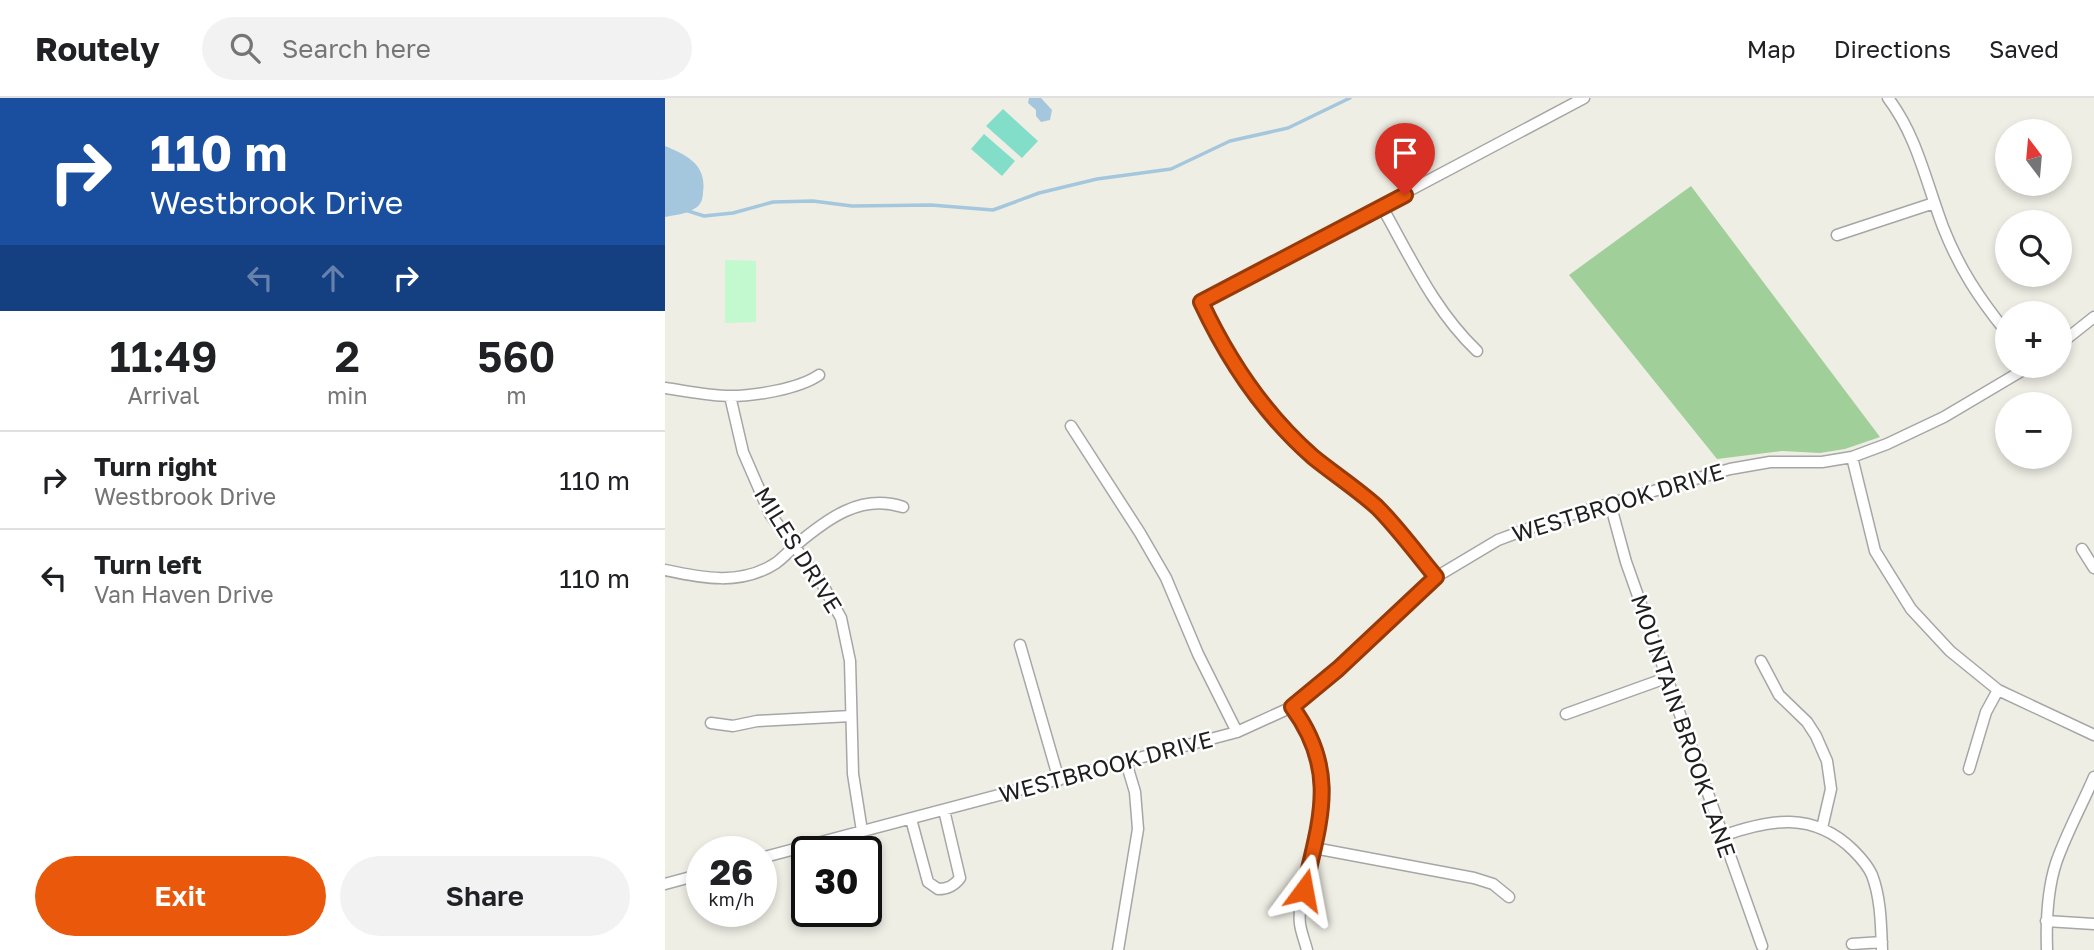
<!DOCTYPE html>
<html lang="en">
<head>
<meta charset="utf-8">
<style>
	:root { --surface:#fff; --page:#f2f2f2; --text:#202124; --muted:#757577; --line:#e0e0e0; --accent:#ea580c }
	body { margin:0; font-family:"Golos Text",sans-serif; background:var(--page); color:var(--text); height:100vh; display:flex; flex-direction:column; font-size:26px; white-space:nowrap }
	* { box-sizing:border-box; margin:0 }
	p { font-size:23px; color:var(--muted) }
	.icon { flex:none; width:38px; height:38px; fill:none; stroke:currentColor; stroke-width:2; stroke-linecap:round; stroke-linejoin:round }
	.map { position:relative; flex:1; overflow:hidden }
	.side { display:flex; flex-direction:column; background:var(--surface); width:665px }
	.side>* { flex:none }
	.banner { background:#1a4fa0; color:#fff; overflow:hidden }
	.needle { width:46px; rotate:344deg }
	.tools { position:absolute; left:1330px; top:21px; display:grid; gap:14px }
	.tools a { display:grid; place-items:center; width:77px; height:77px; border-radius:50%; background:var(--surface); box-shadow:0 4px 10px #0003; font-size:35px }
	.speed { position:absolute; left:21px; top:738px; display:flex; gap:14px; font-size:35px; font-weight:700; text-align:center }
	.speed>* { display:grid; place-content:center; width:91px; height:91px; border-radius:50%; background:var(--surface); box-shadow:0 4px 10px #0003; line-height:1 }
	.speed small { font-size:18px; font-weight:400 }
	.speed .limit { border:4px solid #111; border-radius:10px; background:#fff; color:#111 }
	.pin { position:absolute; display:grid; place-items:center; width:60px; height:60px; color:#fff; margin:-72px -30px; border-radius:50% 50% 50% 0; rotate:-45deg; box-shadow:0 0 7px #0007 }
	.pin .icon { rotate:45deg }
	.me { position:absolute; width:77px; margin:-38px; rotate:13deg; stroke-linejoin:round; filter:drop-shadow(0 0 5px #0008) }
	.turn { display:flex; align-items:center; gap:24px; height:147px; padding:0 35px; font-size:32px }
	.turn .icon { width:91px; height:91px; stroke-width:2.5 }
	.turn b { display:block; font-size:49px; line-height:60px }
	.lanes { display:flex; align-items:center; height:66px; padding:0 35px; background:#0003; justify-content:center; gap:35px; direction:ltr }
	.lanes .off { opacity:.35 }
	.eta { display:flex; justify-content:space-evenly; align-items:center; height:119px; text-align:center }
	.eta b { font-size:42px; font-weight:600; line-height:49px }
	.primary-button { display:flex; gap:14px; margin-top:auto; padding:14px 35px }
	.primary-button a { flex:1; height:80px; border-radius:42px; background:var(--accent); color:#fff; font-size:28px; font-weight:600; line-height:80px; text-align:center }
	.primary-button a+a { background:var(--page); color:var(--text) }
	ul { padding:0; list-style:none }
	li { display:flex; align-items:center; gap:21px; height:98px; padding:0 35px; border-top:2px solid var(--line) }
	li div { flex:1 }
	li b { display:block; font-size:26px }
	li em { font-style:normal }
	header { display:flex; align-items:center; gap:42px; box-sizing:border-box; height:98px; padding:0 35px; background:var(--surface); border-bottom:2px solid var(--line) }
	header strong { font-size:33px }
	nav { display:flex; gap:38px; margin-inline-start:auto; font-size:24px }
	.search { width:490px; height:63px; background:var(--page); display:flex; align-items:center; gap:18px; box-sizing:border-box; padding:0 24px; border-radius:38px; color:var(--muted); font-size:26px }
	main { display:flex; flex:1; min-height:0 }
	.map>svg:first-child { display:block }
	.forest { fill:#a1cf9a }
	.park { fill:#c2f9cf }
	.pitch { fill:#83dec9 }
	.water { fill:#a5c7dd }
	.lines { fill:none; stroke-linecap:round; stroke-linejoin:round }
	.stream { stroke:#a5c7dd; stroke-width:3.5 }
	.minor-casing { stroke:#a6a6a6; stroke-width:13 }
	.minor { stroke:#fff; stroke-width:10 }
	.route-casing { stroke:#983908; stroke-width:18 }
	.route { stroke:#ea580c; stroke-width:12 }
	.labels { text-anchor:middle; stroke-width:5; stroke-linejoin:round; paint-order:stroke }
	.street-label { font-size:23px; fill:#1f1f1f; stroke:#fff }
</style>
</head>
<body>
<header>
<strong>Routely</strong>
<div class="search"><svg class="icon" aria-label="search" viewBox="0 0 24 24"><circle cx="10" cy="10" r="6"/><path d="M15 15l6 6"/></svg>Search here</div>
<nav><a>Map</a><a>Directions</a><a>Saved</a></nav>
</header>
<main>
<section class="side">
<div class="banner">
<div class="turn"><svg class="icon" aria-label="right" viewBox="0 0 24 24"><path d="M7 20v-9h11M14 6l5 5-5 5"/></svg><div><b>110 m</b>Westbrook Drive</div></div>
<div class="lanes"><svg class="icon off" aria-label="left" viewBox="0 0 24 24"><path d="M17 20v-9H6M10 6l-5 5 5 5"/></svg><svg class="icon off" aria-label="ahead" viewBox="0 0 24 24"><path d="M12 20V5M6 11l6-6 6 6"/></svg><svg class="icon" aria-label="right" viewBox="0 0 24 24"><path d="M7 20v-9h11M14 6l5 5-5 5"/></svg></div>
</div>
<div class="eta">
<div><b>11:49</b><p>Arrival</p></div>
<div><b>2</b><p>min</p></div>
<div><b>560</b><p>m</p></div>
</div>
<ul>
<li><svg class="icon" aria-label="right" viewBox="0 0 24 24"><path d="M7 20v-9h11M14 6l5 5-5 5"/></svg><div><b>Turn right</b><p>Westbrook Drive</p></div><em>110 m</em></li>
<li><svg class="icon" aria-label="left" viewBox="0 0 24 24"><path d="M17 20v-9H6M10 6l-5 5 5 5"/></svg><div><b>Turn left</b><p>Van Haven Drive</p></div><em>110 m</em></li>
</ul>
<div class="primary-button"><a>Exit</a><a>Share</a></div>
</section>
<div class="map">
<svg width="1429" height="852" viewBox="0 0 1429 852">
	<rect width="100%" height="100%" fill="#efeee5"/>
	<path class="forest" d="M1026,88L1215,339L1180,351L1155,355L1117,353L1052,361L904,177Z"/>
	<path class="park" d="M60,162L91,163V224L60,225Z"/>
	<path class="pitch" d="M338,11L373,43L357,60L321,28Z
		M319,36L350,63L337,78L306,51Z"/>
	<path class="water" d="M364,0H376L387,12L385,22L376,24L371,18V12L363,5Z
		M0,48C22,57 42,67 38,94C38,100 36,106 32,109C23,116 10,117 0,119Z"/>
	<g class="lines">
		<path class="stream" d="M20,112L39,118L68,115L108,104L148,103L187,108L266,107L328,112L374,95L432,81L506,71L565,43L623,30L685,0"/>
		<defs>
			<path id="minor" d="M1223,0C1252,38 1261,84 1278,129C1295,172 1314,200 1342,235
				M717,109C746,160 769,212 812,253
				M1172,137L1269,105
				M1395,246L1429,219
				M0,290C21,293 44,298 65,298C89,298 134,291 154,277
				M65,298L78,354L105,416L156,484L176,520L185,563L188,676L197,733
				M406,328L475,435L501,480L533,556L572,634
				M1187,359L1210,453L1246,511L1285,553L1333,592L1429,637
				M945,405L961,464L1097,848
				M1417,451L1429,470
				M0,472C37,480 76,488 111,465C118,460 124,453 131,447C162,421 196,395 238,409
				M771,479C752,456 733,430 712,409C692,391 669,376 648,359C599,316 563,262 536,203L919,0
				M355,547L394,682
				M1096,563L1114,597L1142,624L1151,638L1162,663L1166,691L1157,730
				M627,609C670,667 658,708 643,773C639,789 633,809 635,826C636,834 640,844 642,852
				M901,616L1001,580
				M46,625L68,628L92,623L186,618
				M1304,671L1321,614L1333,592
				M246,721L263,784L273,791C283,791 289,788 295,780L279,712
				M1057,738C1105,721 1148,713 1188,752C1195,759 1203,768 1207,777C1216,801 1216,827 1217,852
				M649,750L809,780L828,786L844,799
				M96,760L572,634L627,609L673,571L771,479L833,442L881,424L1065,371L1105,364H1157L1187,359L1222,346L1279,319L1365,268
				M0,786L37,776
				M1381,823L1429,826
				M1187,846L1217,844
				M453,852L473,731L470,694L461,664
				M1382,852C1381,823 1382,793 1391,765C1401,736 1417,707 1429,679"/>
		</defs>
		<use href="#minor" class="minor-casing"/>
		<use href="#minor" class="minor"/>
	</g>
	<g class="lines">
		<defs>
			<path id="route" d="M639,792C655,722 674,673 627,609L673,571L771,479C752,456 733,430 712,409C692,391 669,376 648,359C599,316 563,262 536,204L740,97"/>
		</defs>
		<use href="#route" class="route-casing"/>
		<use href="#route" class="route"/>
	</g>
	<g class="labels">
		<g class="street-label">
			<text transform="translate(953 405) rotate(-17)" y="8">WESTBROOK DRIVE</text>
			<text transform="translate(133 452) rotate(58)" y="8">MILES DRIVE</text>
			<text transform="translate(1018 628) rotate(71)" y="8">MOUNTAIN BROOK LANE</text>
			<text transform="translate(441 669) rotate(-15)" y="8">WESTBROOK DRIVE</text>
		</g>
	</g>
</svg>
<div class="tools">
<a><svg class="needle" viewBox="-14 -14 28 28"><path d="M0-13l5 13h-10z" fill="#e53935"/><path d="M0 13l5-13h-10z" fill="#757577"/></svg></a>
<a><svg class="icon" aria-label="search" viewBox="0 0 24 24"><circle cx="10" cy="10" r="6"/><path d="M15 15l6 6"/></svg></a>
<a>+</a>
<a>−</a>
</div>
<div class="speed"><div>26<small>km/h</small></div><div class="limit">30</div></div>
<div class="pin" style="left:740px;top:97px;background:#d93025"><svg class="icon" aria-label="arrive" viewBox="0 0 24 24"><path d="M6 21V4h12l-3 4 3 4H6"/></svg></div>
<svg class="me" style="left:639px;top:792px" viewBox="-20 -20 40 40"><path d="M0-17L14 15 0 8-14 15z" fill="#ea580c" stroke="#fff" stroke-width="4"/></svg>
</div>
</main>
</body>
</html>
